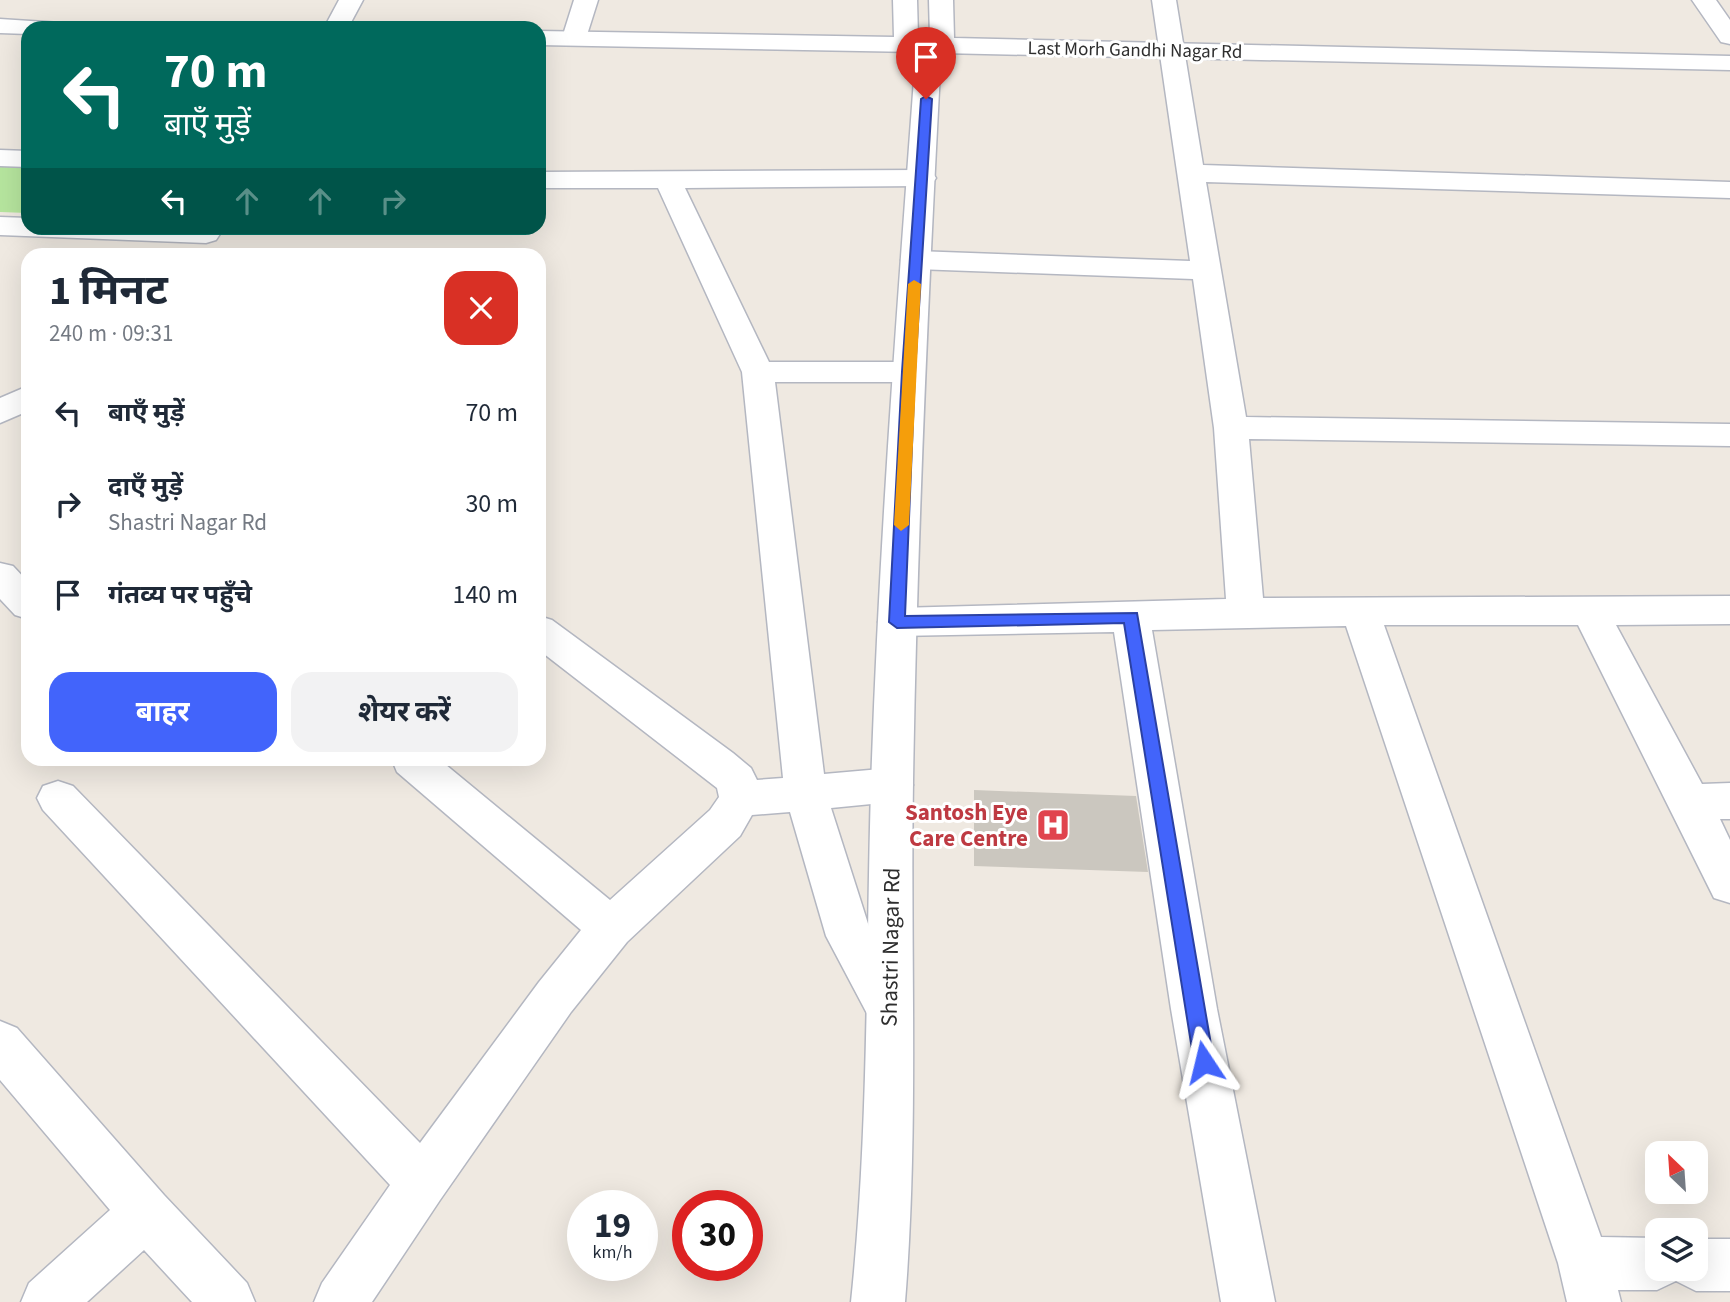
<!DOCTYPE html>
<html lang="hi">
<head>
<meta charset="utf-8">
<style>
	:root { --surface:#fff; --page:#f2f2f3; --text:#1f2937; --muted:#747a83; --accent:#4264fb }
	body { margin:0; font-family:"Source Sans 3","Noto Sans Devanagari",sans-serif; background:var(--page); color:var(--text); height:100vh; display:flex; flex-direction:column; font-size:26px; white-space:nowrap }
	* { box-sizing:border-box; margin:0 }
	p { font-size:23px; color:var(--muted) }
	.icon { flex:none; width:38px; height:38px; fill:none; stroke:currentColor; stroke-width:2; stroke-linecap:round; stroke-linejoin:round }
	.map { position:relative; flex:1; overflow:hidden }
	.sheet { position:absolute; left:21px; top:248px; width:525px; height:518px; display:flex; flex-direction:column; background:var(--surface); border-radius:21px; box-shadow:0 7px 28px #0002 }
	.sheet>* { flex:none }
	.top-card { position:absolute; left:21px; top:21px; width:525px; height:214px; border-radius:21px; box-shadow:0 7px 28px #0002; background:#00695c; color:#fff; overflow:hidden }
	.needle { width:46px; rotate:335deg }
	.tools { position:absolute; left:1645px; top:1141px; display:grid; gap:14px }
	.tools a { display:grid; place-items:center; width:63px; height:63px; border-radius:14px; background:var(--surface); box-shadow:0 7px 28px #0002; font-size:35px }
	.speed { position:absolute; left:567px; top:1190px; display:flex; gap:14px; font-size:35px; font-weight:700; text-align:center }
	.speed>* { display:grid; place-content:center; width:91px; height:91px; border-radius:50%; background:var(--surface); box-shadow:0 7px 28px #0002; line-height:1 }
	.speed small { font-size:18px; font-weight:400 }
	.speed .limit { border:10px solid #d22; background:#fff; color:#111 }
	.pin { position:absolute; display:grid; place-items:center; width:60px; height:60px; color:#fff; margin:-72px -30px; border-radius:50% 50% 50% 0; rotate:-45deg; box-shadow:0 0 7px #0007 }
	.pin .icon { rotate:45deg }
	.me { position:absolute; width:77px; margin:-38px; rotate:350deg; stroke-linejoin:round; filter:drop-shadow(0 0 5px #0008) }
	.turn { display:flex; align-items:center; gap:24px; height:147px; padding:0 28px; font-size:32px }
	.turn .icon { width:91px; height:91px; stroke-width:2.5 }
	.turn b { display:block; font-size:49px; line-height:60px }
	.lanes { display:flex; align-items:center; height:66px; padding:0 28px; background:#0003; justify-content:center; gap:35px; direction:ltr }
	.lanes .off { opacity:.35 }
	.round { display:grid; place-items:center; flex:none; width:74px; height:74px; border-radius:21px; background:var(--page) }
	.headline { display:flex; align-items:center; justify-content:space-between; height:119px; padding:0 28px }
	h1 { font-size:42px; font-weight:700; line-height:52px }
	.primary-button { display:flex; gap:14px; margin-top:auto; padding:14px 28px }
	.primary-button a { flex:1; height:80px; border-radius:21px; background:var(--accent); color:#fff; font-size:28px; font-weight:700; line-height:80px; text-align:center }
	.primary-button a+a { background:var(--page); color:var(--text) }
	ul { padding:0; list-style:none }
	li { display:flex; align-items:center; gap:21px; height:91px; padding:0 28px }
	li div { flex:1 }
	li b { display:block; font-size:26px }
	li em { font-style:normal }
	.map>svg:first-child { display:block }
	.green { fill:#b6e59e }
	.building { fill:#cbc7bf }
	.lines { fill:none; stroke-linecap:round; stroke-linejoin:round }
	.street-casing { stroke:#b4b7c1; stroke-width:3 }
	.secondary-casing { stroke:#b4b7c1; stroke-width:3 }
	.street { fill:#fff; fill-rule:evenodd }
	.secondary { fill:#fff; fill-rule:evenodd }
	.route { fill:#4264fb; stroke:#2b41a3; stroke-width:2 }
	.slow { fill:#f59e0b }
	.labels { text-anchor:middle; stroke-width:6; stroke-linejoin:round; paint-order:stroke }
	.far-street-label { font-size:19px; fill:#2e2e2e; stroke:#fff }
	.health-label { font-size:23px; font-weight:bold; fill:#be3a42; stroke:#fff; text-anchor:end }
	.street-label { font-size:23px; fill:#2e2e2e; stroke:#fff }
</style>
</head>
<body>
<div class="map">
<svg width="1730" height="1302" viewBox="0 0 1730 1302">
	<rect width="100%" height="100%" fill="#efe9e1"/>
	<path class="green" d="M0,165L28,166V213L0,212Z"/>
	<path class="building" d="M974,790L1136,796L1148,872L974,866Z"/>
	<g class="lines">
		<defs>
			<path id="street" d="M339,0H363L348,28H324Z
				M574,0H598L586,38L583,43L574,45L565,43L562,38Z
				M1152,0H1176L1203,165L1730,182V198L1206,182L1246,417L1730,424V446L1249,439L1263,598L1730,596V624L1616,625L1702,784L1730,783V819H1720L1730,840V903L1714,898L1578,625H1384L1601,1237L1657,1238V1269H1696V1239H1730V1291H1696L1676,1281L1657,1290H1618L1621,1302H1567L1558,1263L1346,626L1152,630L1217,1009L1275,1302H1221L1171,1009L1114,632L897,636L884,632L878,622L884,612L897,608L1226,599L1214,428L1193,279L916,269L906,266L901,260L906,254L916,251L1190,261Z
				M1692,0H1716L1730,20V44L1721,42Z
				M0,150L28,151V167L0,166Z
				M922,170L932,172L936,178L932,184L922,186L685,188L769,362H908L919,365L924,372L919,379L908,382H775L824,774L892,768L907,773L913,785L907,797L892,802L831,808L870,930L912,1008L906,1023L889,1030L872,1023L826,936L790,812L752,815L740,836L627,942L571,1012L440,1200L372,1302H314L322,1283L390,1185L43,810L37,798L43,786L58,781L73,786L420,1143L539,982L581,930L397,772L392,760H440L610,900L710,810L719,797L717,788L539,650V616L552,620L733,753L751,768L757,780L783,778L742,372L658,188H539V172Z
				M0,217L28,218V228H215L220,234L216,240L206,243L0,235Z
				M28,386V411L0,423V398Z
				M0,563L13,566L28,582V619L15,615L0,599Z
				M0,1021L17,1028L164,1195L247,1283L255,1302H192L144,1250L87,1302H21L29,1283L110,1210L0,1080Z"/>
			<path id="secondary" d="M893,0H917L918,37H930L929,0H953L954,38L1730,56V70L941,53C928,296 917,538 913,781C910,955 919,1129 905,1302H851C869,1131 866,958 871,787C879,541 898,297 916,52L539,45V31L894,37Z
				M0,19L61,23L64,28H28V34L0,33Z"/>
		</defs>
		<use href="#street" class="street-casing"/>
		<use href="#secondary" class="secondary-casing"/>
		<use href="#street" class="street"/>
		<use href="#secondary" class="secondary"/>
	</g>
	<path class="route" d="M926,96L932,99L915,372L905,616L1137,613L1214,1062L1211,1069L1204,1072L1197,1069L1194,1062L1124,623L897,628L889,622L902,372L921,99Z"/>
	<path class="slow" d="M914,280L921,284L909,525L901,531L894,525L908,284Z"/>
	<defs>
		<symbol id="hospital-square" viewBox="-11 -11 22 22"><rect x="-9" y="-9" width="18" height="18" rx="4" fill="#e0444e" stroke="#fff"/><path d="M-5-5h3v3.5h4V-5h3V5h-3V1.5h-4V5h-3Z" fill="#fff"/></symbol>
	</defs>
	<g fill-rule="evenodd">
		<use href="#hospital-square" x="1034" y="806" width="38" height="38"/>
	</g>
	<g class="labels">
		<g class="far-street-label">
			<text transform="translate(1135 49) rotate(1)" y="7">Last Morh Gandhi Nagar Rd</text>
		</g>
		<g class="health-label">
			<text x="1028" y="820">Santosh Eye<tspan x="1028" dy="26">Care Centre</tspan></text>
		</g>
		<g class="street-label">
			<text transform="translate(890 947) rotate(-89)" y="8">Shastri Nagar Rd</text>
		</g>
	</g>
</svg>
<div class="tools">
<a><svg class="needle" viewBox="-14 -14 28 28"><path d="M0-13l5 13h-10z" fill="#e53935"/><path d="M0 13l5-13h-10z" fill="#747a83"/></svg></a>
<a><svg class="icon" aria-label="layers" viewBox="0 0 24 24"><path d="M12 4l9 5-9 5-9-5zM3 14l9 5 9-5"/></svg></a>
</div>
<div class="speed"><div>19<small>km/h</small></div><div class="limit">30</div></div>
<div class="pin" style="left:926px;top:99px;background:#d93025"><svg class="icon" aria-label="arrive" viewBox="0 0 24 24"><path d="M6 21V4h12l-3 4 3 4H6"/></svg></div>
<svg class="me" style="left:1204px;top:1062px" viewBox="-20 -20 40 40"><path d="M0-17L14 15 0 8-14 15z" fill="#4264fb" stroke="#fff" stroke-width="4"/></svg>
<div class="top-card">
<div class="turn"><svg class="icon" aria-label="left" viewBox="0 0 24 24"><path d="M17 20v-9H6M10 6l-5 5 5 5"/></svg><div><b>70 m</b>बाएँ मुड़ें</div></div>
<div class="lanes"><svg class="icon" aria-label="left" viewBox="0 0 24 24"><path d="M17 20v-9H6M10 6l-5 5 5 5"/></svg><svg class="icon off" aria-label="ahead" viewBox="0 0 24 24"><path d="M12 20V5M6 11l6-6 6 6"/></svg><svg class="icon off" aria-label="ahead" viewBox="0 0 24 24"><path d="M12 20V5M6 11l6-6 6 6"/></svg><svg class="icon off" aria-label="right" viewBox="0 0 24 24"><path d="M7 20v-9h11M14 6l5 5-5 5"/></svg></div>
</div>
<section class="sheet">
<div class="headline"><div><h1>1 मिनट</h1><p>240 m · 09:31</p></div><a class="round" style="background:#d93025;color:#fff"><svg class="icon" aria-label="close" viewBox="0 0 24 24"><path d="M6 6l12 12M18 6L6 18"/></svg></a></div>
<ul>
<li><svg class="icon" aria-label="left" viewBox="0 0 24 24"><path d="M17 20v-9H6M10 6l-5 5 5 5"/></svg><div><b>बाएँ मुड़ें</b></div><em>70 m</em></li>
<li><svg class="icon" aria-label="right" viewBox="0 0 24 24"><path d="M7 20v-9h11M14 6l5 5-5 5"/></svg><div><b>दाएँ मुड़ें</b><p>Shastri Nagar Rd</p></div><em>30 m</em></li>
<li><svg class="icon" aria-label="arrive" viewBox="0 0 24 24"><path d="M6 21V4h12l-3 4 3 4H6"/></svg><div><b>गंतव्य पर पहुँचे</b></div><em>140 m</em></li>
</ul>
<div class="primary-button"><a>बाहर</a><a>शेयर करें</a></div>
</section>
</div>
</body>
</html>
